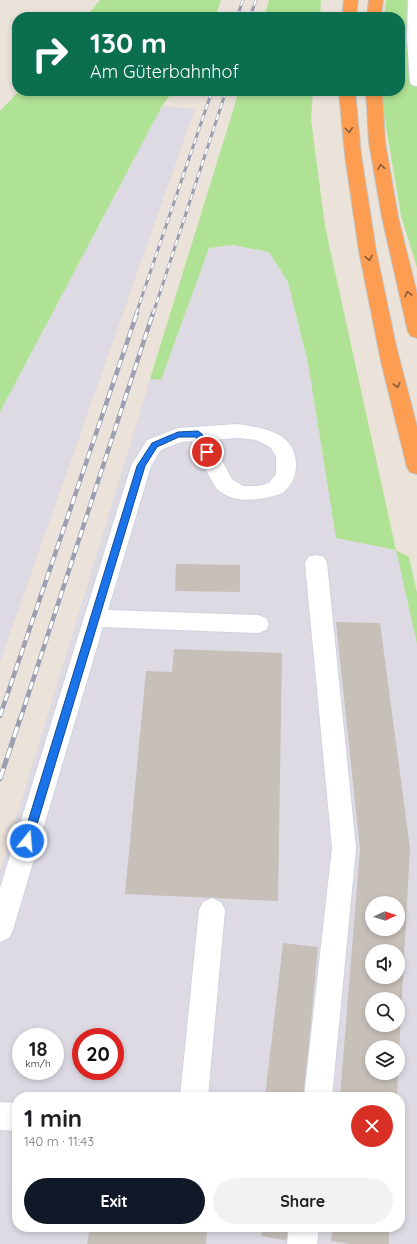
<!DOCTYPE html>
<html lang="en">
<head>
<meta charset="utf-8">
<style>
	:root { --surface:#fff; --page:#f2f2f2; --text:#202124; --muted:#757577; --accent:#111827 }
	body { margin:0; font-family:Quicksand,sans-serif; background:var(--page); color:var(--text); height:100vh; display:flex; flex-direction:column; font-size:15px; white-space:nowrap }
	* { box-sizing:border-box; margin:0 }
	p { font-size:13px; color:var(--muted) }
	.icon { flex:none; width:22px; height:22px; fill:none; stroke:currentColor; stroke-width:2; stroke-linecap:round; stroke-linejoin:round }
	.map { position:relative; flex:1; overflow:hidden }
	.side { position:absolute; left:12px; top:1092px; width:393px; height:140px; display:flex; flex-direction:column; background:var(--surface); border-radius:16px; box-shadow:0 2px 6px #0003 }
	.side>* { flex:none }
	.guide { position:absolute; left:12px; top:12px; width:393px; height:84px; border-radius:16px; box-shadow:0 2px 6px #0003; background:#0b6e4f; color:#fff; overflow:hidden }
	.needle { width:26px; rotate:86deg }
	.fabs { position:absolute; left:365px; top:896px; display:grid; gap:8px }
	.fabs a { display:grid; place-items:center; width:40px; height:40px; border-radius:50%; background:var(--surface); box-shadow:0 2px 6px #0003; font-size:20px }
	.speed { position:absolute; left:12px; top:1028px; display:flex; gap:8px; font-size:20px; font-weight:700; text-align:center }
	.speed>* { display:grid; place-content:center; width:52px; height:52px; border-radius:50%; background:var(--surface); box-shadow:0 2px 6px #0003; line-height:1 }
	.speed small { font-size:10px; font-weight:400 }
	.speed .limit { border:6px solid #d22; background:#fff; color:#111 }
	.pin { position:absolute; display:grid; place-items:center; width:34px; height:34px; color:#fff; margin:-17px; border:2px solid #fff; border-radius:50%; box-shadow:0 1px 4px #0007 }
	.me { position:absolute; width:44px; margin:-22px; rotate:17deg; stroke-linejoin:round; filter:drop-shadow(0 0 3px #0008) }
	.turn { display:flex; align-items:center; gap:14px; height:84px; padding:0 12px; font-size:18px }
	.turn .icon { width:52px; height:52px; stroke-width:2.5 }
	.turn b { display:block; font-size:28px; line-height:34px }
	.round { display:grid; place-items:center; flex:none; width:42px; height:42px; border-radius:21px; background:var(--page) }
	.headline { display:flex; align-items:center; justify-content:space-between; height:68px; padding:0 12px }
	h1 { font-size:24px; font-weight:700; line-height:30px }
	.action { display:flex; gap:8px; margin-top:auto; padding:8px 12px }
	.action a { flex:1; height:46px; border-radius:24px; background:var(--accent); color:#fff; font-size:16px; font-weight:700; line-height:46px; text-align:center }
	.action a+a { background:var(--page); color:var(--text) }
	.map>svg:first-child { display:block }
	.industrial { fill:#dddae3; fill-rule:evenodd }
	.green { fill:#afe295 }
	.building { fill:#c6c0b9; fill-rule:evenodd }
	.lines { fill:none; stroke-linecap:round; stroke-linejoin:round }
	.minor-casing { stroke:#cfd2e1; stroke-width:2 }
	.highway-casing { stroke:#c3c3c3; stroke-width:2 }
	.minor { fill:#fff; fill-rule:evenodd }
	.highway { fill:#fd9d51; fill-rule:evenodd }
	.rail-far2-casing { stroke:#9c9fb2; stroke-width:3 }
	.rail-far1-casing { stroke:#9c9fb2; stroke-width:4.5 }
	.rail-casing { stroke:#9c9fb2; stroke-width:5 }
	.rail-far2 { stroke:#fff; stroke-width:2; stroke-dasharray:6; stroke-linecap:butt }
	.rail-far1 { stroke:#fff; stroke-width:3; stroke-dasharray:8; stroke-linecap:butt }
	.rail { stroke:#fff; stroke-width:3.5; stroke-dasharray:11; stroke-linecap:butt }
	.oneway { stroke:#885d3a }
	.route { fill:#1a73e8; stroke:#114b97 }
</style>
</head>
<body>
<div class="map">
<svg width="417" height="1244" viewBox="0 0 417 1244">
	<rect width="100%" height="100%" fill="#ebe3d9"/>
	<path class="industrial" d="M162,106L195,109L0,662V412Z
		M233,245L269,252L288,282L308,363L336,538L396,550L417,644V1244H0V871L150,379L161,380L209,248ZM372,903H398V929H372ZM372,951H398V977H372ZM372,999H398V1025H372ZM21,1037H55V1071H21ZM81,1037H115V1071H81ZM372,1047H398V1073H372ZM17,1097H400V1227H17Z"/>
	<path class="green" d="M100,0H221L215,17H86Z
		M269,0H321L320,17H264Z
		M386,0H417V268L401,216L380,91H400V17H384Z
		M19,91H173L162,106L0,412V111Z
		M239,91H313L311,120L325,226L396,550L409,557L417,593V644L396,550L336,538L308,363L288,282L269,252L233,245L209,248L161,380L150,379Z"/>
	<path class="building" d="M176,564L240,565V592L175,591Z
		M336,622L380,623L410,848L399,1051L398,1047H372V1073H398L397,1097H340L360,849ZM372,903H398V929H372ZM372,951H398V977H372ZM372,999H398V1025H372Z
		M174,649L282,653L278,901L125,894L146,671L172,672Z
		M283,943L318,947L304,1097H265Z
		M90,1227H178L207,1230L206,1244H87Z
		M262,1227H291L290,1241L261,1236Z
		M333,1227H389V1244H350L331,1241Z"/>
	<g class="lines">
		<defs>
			<path id="minor" d="M408,0H417V86L412,85L410,82L407,39Z
				M238,424C264,428 296,432 296,465C296,476 292,484 284,492C281,494 276,495 273,496C254,501 234,503 218,490C212,484 196,450 192,441L181,442L161,450L151,466L108,610L258,615L266,618L269,624L266,630L258,633L103,627L13,930L9,938L0,942V888L131,466L147,440L178,428ZM238,438L256,440L270,447L276,456V474L269,483L258,486H243L232,479L211,440Z
				M316,555L324,557L327,563L356,848L332,1097H304L332,848L305,563L308,557Z
				M212,898L221,902L225,910L208,1097H180L199,910L203,902Z
				M0,1102L17,1103V1131L0,1130Z
				M289,1227H319L317,1244H287Z"/>
			<path id="highway" d="M344,0H358L356,17H342Z
				M369,0H383L381,17H367Z
				M339,91H355L361,155L376,251L396,346L417,427V474L410,472L407,467L381,361L359,251L345,155Z
				M366,91H382L385,142L398,217L417,294V338L411,336L408,332L382,217L369,142Z"/>
		</defs>
		<use href="#minor" class="minor-casing"/>
		<use href="#highway" class="highway-casing"/>
		<use href="#minor" class="minor"/>
		<use href="#highway" class="highway"/>
		<defs>
			<path id="rail-far2" d="M237,17L243,0
				M250,17L256,0
				M136,314L212,91
				M153,314L226,91"/>
			<path id="rail-far1" d="M0,716L137,313
				M20,720L153,313"/>
			<path id="rail" d="M0,779L20,719"/>
		</defs>
		<use href="#rail-far2" class="rail-far2-casing"/>
		<use href="#rail-far1" class="rail-far1-casing"/>
		<use href="#rail" class="rail-casing"/>
		<use href="#rail-far2" class="rail-far2"/>
		<use href="#rail-far1" class="rail-far1"/>
		<use href="#rail" class="rail"/>
	</g>
	<defs><path id="oneway-chevron" d="M-2-3.5L2.5 0L-2 3.5" fill="none" stroke-width="1.6" stroke-linecap="round" stroke-linejoin="round"/></defs>
	<g class="oneway">
		<use href="#oneway-chevron" transform="translate(349 130) rotate(86)"/>
		<use href="#oneway-chevron" transform="translate(381 167) rotate(-100)"/>
		<use href="#oneway-chevron" transform="translate(369 258) rotate(79)"/>
		<use href="#oneway-chevron" transform="translate(408 294) rotate(-103)"/>
		<use href="#oneway-chevron" transform="translate(397 385) rotate(76)"/>
	</g>
	<path class="route" d="M198,431L202,434L211,452L210,454H204L196,437H179L157,447L145,466L32,841L30,844L27,846L23,844L22,841L137,466L152,443L178,432Z"/>
</svg>
<div class="fabs">
<a><svg class="needle" viewBox="-14 -14 28 28"><path d="M0-13l5 13h-10z" fill="#e53935"/><path d="M0 13l5-13h-10z" fill="#757577"/></svg></a>
<a><svg class="icon" aria-label="sound" viewBox="0 0 24 24"><path d="M4 9h4l5-4v14l-5-4H4zM17 9q2 3 0 6"/></svg></a>
<a><svg class="icon" aria-label="search" viewBox="0 0 24 24"><circle cx="10" cy="10" r="6"/><path d="M15 15l6 6"/></svg></a>
<a><svg class="icon" aria-label="layers" viewBox="0 0 24 24"><path d="M12 4l9 5-9 5-9-5zM3 14l9 5 9-5"/></svg></a>
</div>
<div class="speed"><div>18<small>km/h</small></div><div class="limit">20</div></div>
<div class="pin" style="left:207px;top:452px;background:#d93025"><svg class="icon" aria-label="arrive" viewBox="0 0 24 24"><path d="M6 21V4h12l-3 4 3 4H6"/></svg></div>
<svg class="me" style="left:27px;top:841px" viewBox="-20 -20 40 40"><circle r="17" fill="#1a73e8" stroke="#fff" stroke-width="3"/><path d="M0-11L8 9 0 5-8 9z" fill="#fff"/></svg>
<div class="guide">
<div class="turn"><svg class="icon" aria-label="right" viewBox="0 0 24 24"><path d="M7 20v-9h11M14 6l5 5-5 5"/></svg><div><b>130 m</b>Am Güterbahnhof</div></div>
</div>
<section class="side">
<div class="headline"><div><h1>1 min</h1><p>140 m · 11:43</p></div><a class="round" style="background:#d93025;color:#fff"><svg class="icon" aria-label="close" viewBox="0 0 24 24"><path d="M6 6l12 12M18 6L6 18"/></svg></a></div>
<div class="action"><a>Exit</a><a>Share</a></div>
</section>
</div>
</body>
</html>
